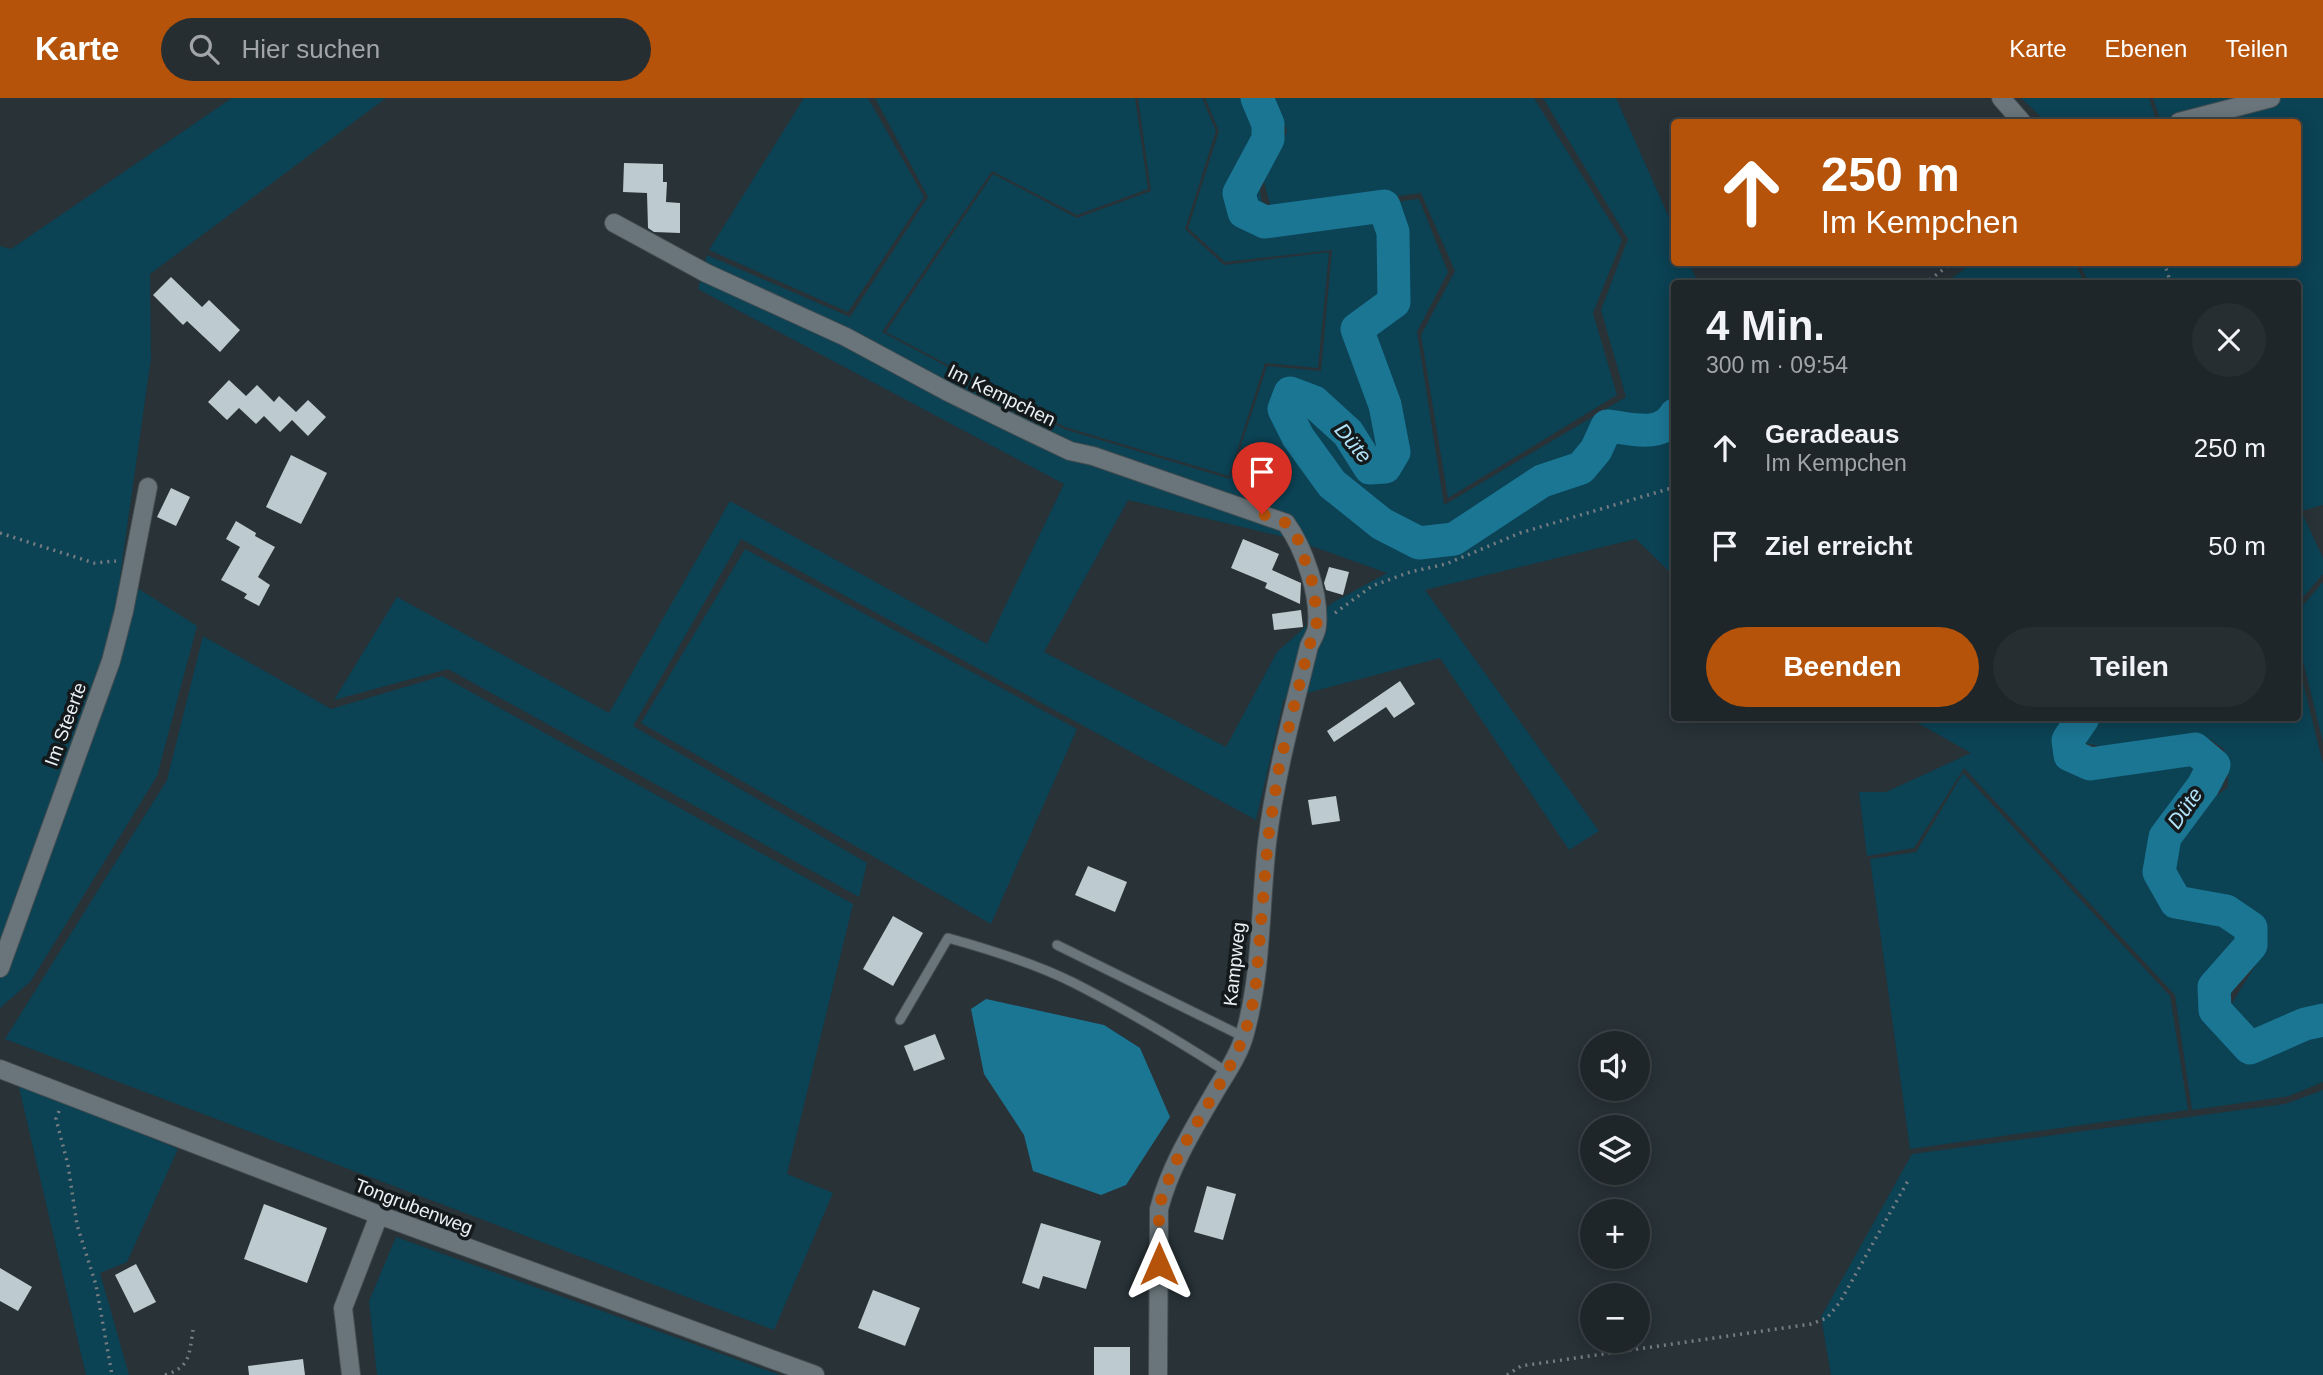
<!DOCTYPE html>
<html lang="de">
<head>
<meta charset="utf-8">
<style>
	:root { --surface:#1e2629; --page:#262e31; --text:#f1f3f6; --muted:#a1a5a8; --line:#3c4346; --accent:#b45309 }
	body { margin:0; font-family:Helvetica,sans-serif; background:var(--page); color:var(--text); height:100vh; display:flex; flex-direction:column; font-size:26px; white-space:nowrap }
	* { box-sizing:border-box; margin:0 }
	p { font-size:23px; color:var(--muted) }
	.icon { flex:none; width:38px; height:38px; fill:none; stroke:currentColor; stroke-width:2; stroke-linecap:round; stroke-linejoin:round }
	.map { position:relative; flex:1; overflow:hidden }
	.drawer { position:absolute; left:1671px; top:182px; width:630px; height:441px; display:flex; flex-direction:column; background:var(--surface); border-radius:7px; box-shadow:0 4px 18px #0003,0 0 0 2px var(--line) }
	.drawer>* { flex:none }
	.top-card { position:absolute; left:1671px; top:21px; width:630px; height:147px; border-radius:7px; box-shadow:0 4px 18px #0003,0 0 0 2px var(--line); background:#b45309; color:#fff; overflow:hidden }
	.controls { position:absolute; left:1580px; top:933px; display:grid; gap:14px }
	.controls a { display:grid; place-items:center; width:70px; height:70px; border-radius:50%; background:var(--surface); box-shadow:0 4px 18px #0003,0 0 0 2px var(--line); font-size:35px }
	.pin { position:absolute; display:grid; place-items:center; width:60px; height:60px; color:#fff; margin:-72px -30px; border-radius:50% 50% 50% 0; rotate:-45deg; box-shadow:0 0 7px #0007 }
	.pin .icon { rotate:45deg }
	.me { position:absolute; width:77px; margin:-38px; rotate:0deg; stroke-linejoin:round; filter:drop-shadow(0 0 5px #0008) }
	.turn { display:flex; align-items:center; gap:24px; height:147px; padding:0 35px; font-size:32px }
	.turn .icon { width:91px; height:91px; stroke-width:2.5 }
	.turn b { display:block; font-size:49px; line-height:60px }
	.round { display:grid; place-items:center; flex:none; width:74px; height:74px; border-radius:37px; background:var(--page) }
	.headline { display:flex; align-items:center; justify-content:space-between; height:119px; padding:0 35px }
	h1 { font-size:42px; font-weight:600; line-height:52px }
	.action { display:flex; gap:14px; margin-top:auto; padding:14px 35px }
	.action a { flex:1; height:80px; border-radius:42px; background:var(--accent); color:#fff; font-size:28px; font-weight:600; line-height:80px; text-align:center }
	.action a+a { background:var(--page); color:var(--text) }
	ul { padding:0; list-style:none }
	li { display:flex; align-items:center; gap:21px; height:98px; padding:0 35px }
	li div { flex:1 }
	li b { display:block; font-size:26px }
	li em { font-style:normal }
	header { display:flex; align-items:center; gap:42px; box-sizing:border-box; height:98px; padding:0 35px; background:var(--accent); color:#fff }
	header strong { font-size:33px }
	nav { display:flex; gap:38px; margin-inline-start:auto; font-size:24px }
	.search { width:490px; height:63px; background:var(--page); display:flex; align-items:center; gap:18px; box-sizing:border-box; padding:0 24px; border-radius:38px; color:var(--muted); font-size:26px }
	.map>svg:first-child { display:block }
	.green { fill:#0b4254; fill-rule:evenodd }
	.water { fill:#1b7694 }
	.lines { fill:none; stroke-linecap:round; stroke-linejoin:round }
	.river { stroke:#1b7694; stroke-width:33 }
	.building { fill:#bdcad0 }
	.service-casing { stroke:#444d51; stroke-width:11 }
	.minor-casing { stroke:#444d51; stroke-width:20 }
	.path { stroke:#757d82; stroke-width:3.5; stroke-dasharray:2 5; stroke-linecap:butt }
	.service { stroke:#69757a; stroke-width:9 }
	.minor { stroke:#69757a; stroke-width:18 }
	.route { stroke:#b45309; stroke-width:12; stroke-dasharray:0 21.6 }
	.labels { text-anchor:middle; stroke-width:7; stroke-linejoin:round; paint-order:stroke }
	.street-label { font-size:19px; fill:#eaf0f3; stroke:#14191b }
	.water-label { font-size:21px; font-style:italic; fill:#b1e2f7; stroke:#14191b }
</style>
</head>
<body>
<header>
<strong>Karte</strong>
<div class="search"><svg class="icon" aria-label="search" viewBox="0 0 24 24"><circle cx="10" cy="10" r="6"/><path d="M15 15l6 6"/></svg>Hier suchen</div>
<nav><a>Karte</a><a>Ebenen</a><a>Teilen</a></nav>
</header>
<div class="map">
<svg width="2323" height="1277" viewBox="0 0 2323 1277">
	<rect width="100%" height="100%" fill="#283237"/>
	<path class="green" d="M232,0H386L150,176L151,260L120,479L197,528L157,678L31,883L0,910V148L11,151Z
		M804,0H868L924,99L848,214L709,152Z
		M875,0H1135L1148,91L1077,117L992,73L882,234L1064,331L1230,381L1267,268L1321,273L1332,152L1225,164L1188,130L1219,33L1205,0H1266L1279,33L1258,83L1265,120L1419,101L1448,174L1417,234L1444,407L1626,299L1601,212L1628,141L1543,0H1616L1675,133V164L1689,165L1698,185L1675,186V479L1636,441L1425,492L1599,733L1569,752L1440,560L1284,601L1256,722L741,441L633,628L867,765L859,799L448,571L334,602L397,499L609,615L730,403L987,546L1064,386L698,191L707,157L850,219L928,99ZM1128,402L1289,440L1387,475L1332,505L1277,554L1226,649L1044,554Z
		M1138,0H1202L1216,33L1185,131L1224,167L1329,154L1318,270L1265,265L1229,378L1065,329L886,234L993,76L1077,120L1151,93Z
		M1274,0H1534L1622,142L1593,215L1617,297L1448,400L1421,237L1455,173L1421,95L1272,114L1264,84L1287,33Z
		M2021,0H2149L2155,19L2132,24H2053L2043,21Z
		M2153,0H2323V407L2301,413L2323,460V476L2298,505V186L2089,185L2079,165L2298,164V24H2161Z
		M1973,165H2074L2085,185H1945Z
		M745,451L1077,631L991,826L641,625Z
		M2323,484V644L2298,543V513Z
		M203,538L331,611L442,578L853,806L787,1076L833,1095L774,1232L5,941L167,682Z
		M2298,565L2323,666V911C2311,919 2276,940 2263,940C2255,941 2244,936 2237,932L2229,910L2260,860V850L2230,816L2212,801L2180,787L2171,775V759L2203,708L2228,689V668L2224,651L2210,641L2121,653L2076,643L2087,620H2298Z
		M1909,620H2083L2072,646L2115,656L2210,646L2221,663L2223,689L2197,704L2172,745L2164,773L2174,789L2209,804L2255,852L2225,907L2230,936L2272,945L2323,917V984L2289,998L2192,1012L2175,897L1964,670L1914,750L1867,758L1859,694H1886L1971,655Z
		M1963,675L2170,898L2188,1012L1910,1051L1870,761L1916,754Z
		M18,985L178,1051L127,1164L100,1175L129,1277H86Z
		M2323,992V1277H1831L1821,1219L1912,1056L2285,1006Z
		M396,1139L780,1277H377L369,1203Z"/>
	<path class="water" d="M986,901L1104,927L1140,950L1170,1019L1126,1087L1101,1097L1033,1073L1024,1037L984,976L971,911Z"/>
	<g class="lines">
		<path class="river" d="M1257,0L1268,26V41L1239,95L1244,114L1265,124L1384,108L1393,134L1394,204L1357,231L1385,307L1394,354L1385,369L1370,370L1348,335L1314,304L1290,295L1284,311L1298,339L1332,386L1382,426L1419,445L1454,441L1542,383L1581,370L1596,352L1607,328C1629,330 1661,341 1675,317
			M2083,620L2068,642L2070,657L2090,666L2195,651L2214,667L2203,688L2165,739L2159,774L2176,804L2226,813L2251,830V847L2214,889L2215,912L2250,950L2305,926L2323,922"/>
	</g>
	<path class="building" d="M624,65L663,66V84H667L666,104L680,105V135L654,134L648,130L647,95L623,94Z
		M171,179L202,209L209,202L240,232L220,254L187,223L183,227L153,197Z
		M229,282L246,298L257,287L274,304L279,298L296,314L308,302L326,319L308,338L292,322L280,334L264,318L256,326L239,310L227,322L208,304Z
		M291,357L327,375L301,426L266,409Z
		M171,390L190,399L176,428L157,419Z
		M236,423L256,435L255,438L275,449L258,479L270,487L259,508L244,500L247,496L221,482L240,449L226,441Z
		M1243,441L1279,456L1272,472L1301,485L1300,506L1265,490L1267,485L1231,470Z
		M1329,469L1349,474L1343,497L1326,492L1324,485Z
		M1301,512L1303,529L1274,532L1272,516Z
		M1400,583L1415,606L1394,620L1386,609L1334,644L1327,633Z
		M1336,698L1340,723L1312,727L1308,702Z
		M1088,768L1127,784L1115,814L1075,797Z
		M893,818L923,835L893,888L863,871Z
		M935,936L945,961L914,973L904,948Z
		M1207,1088L1236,1096L1223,1142L1194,1134Z
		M264,1106L327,1130L307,1185L244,1161Z
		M1041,1125L1101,1143L1086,1191L1043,1178L1039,1191L1022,1185Z
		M136,1166L156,1204L134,1215L115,1177Z
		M0,1170L32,1189L18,1213L0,1203Z
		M873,1192L920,1210L905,1248L858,1230Z
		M1094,1249H1130V1277H1094Z
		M303,1261L305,1277H249L248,1268Z"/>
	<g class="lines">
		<defs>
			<path id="service" d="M1057,847L1244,939
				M900,922L948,840C988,851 1038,867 1074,885C1127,912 1177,942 1227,974"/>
			<path id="minor" d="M2001,0L2022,24
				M2179,24L2271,0
				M614,125L706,175L846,239L950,295L1030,334L1070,353L1093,358L1286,425C1304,450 1320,496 1317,528C1317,534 1312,542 1309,548C1293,614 1275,678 1267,745C1260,808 1262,874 1245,935C1240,955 1227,974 1216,992C1194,1030 1170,1068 1159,1111L1158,1277
				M0,870L111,563L124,513L148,389
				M0,971L379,1117L815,1277
				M351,1277L343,1210L379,1117"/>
		</defs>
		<use href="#service" class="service-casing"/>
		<use href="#minor" class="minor-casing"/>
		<path class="path" d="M2164,164L2171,186
			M1924,186L1953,164
			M0,435L94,465L116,463
			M1335,515L1372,488L1410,474L1446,466L1520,435L1675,389
			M59,1013L56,1021L68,1067L77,1127L96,1187L112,1277
			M165,1277C191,1269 189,1256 193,1232
			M1507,1277L1521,1268L1811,1226L1827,1220L1840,1204L1909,1081"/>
		<use href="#service" class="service"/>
		<use href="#minor" class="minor"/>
	</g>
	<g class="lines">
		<path class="route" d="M1159,1166V1111L1163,1095L1181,1052L1227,974L1244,939L1255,897L1268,741L1279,669L1309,548L1317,530L1314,489L1297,439L1286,425L1262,416"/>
	</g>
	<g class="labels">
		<g class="street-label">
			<text transform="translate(1002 297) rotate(26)" y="7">Im Kempchen</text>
			<text transform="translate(65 626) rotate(-70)" y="7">Im Steerte</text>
			<text transform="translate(1234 866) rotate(-84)" y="7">Kampweg</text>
			<text transform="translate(414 1108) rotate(21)" y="7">Tongrubenweg</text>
		</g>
		<g class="water-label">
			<text transform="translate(1353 345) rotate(50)" y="7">Düte</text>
			<text transform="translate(2185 710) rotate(-55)" y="7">Düte</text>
		</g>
	</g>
</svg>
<div class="controls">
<a><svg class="icon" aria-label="sound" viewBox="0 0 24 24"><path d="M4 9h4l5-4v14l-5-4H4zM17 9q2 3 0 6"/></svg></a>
<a><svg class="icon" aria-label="layers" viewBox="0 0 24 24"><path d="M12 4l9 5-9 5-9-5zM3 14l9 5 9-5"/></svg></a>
<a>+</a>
<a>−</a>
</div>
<div class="pin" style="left:1262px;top:416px;background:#d93025"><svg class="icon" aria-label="arrive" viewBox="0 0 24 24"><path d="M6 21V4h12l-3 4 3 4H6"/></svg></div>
<svg class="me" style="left:1159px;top:1166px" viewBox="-20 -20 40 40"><path d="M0-17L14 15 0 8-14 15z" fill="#b45309" stroke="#fff" stroke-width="4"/></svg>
<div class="top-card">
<div class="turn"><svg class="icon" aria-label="ahead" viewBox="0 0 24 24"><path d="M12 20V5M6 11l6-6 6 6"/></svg><div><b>250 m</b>Im Kempchen</div></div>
</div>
<section class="drawer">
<div class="headline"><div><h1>4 Min.</h1><p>300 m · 09:54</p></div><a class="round"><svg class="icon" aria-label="close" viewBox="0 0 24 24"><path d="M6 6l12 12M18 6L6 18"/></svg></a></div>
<ul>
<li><svg class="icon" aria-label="ahead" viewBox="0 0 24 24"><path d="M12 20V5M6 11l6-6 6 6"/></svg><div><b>Geradeaus</b><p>Im Kempchen</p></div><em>250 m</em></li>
<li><svg class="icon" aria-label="arrive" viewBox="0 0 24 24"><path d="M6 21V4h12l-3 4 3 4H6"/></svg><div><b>Ziel erreicht</b></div><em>50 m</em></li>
</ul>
<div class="action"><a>Beenden</a><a>Teilen</a></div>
</section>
</div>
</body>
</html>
